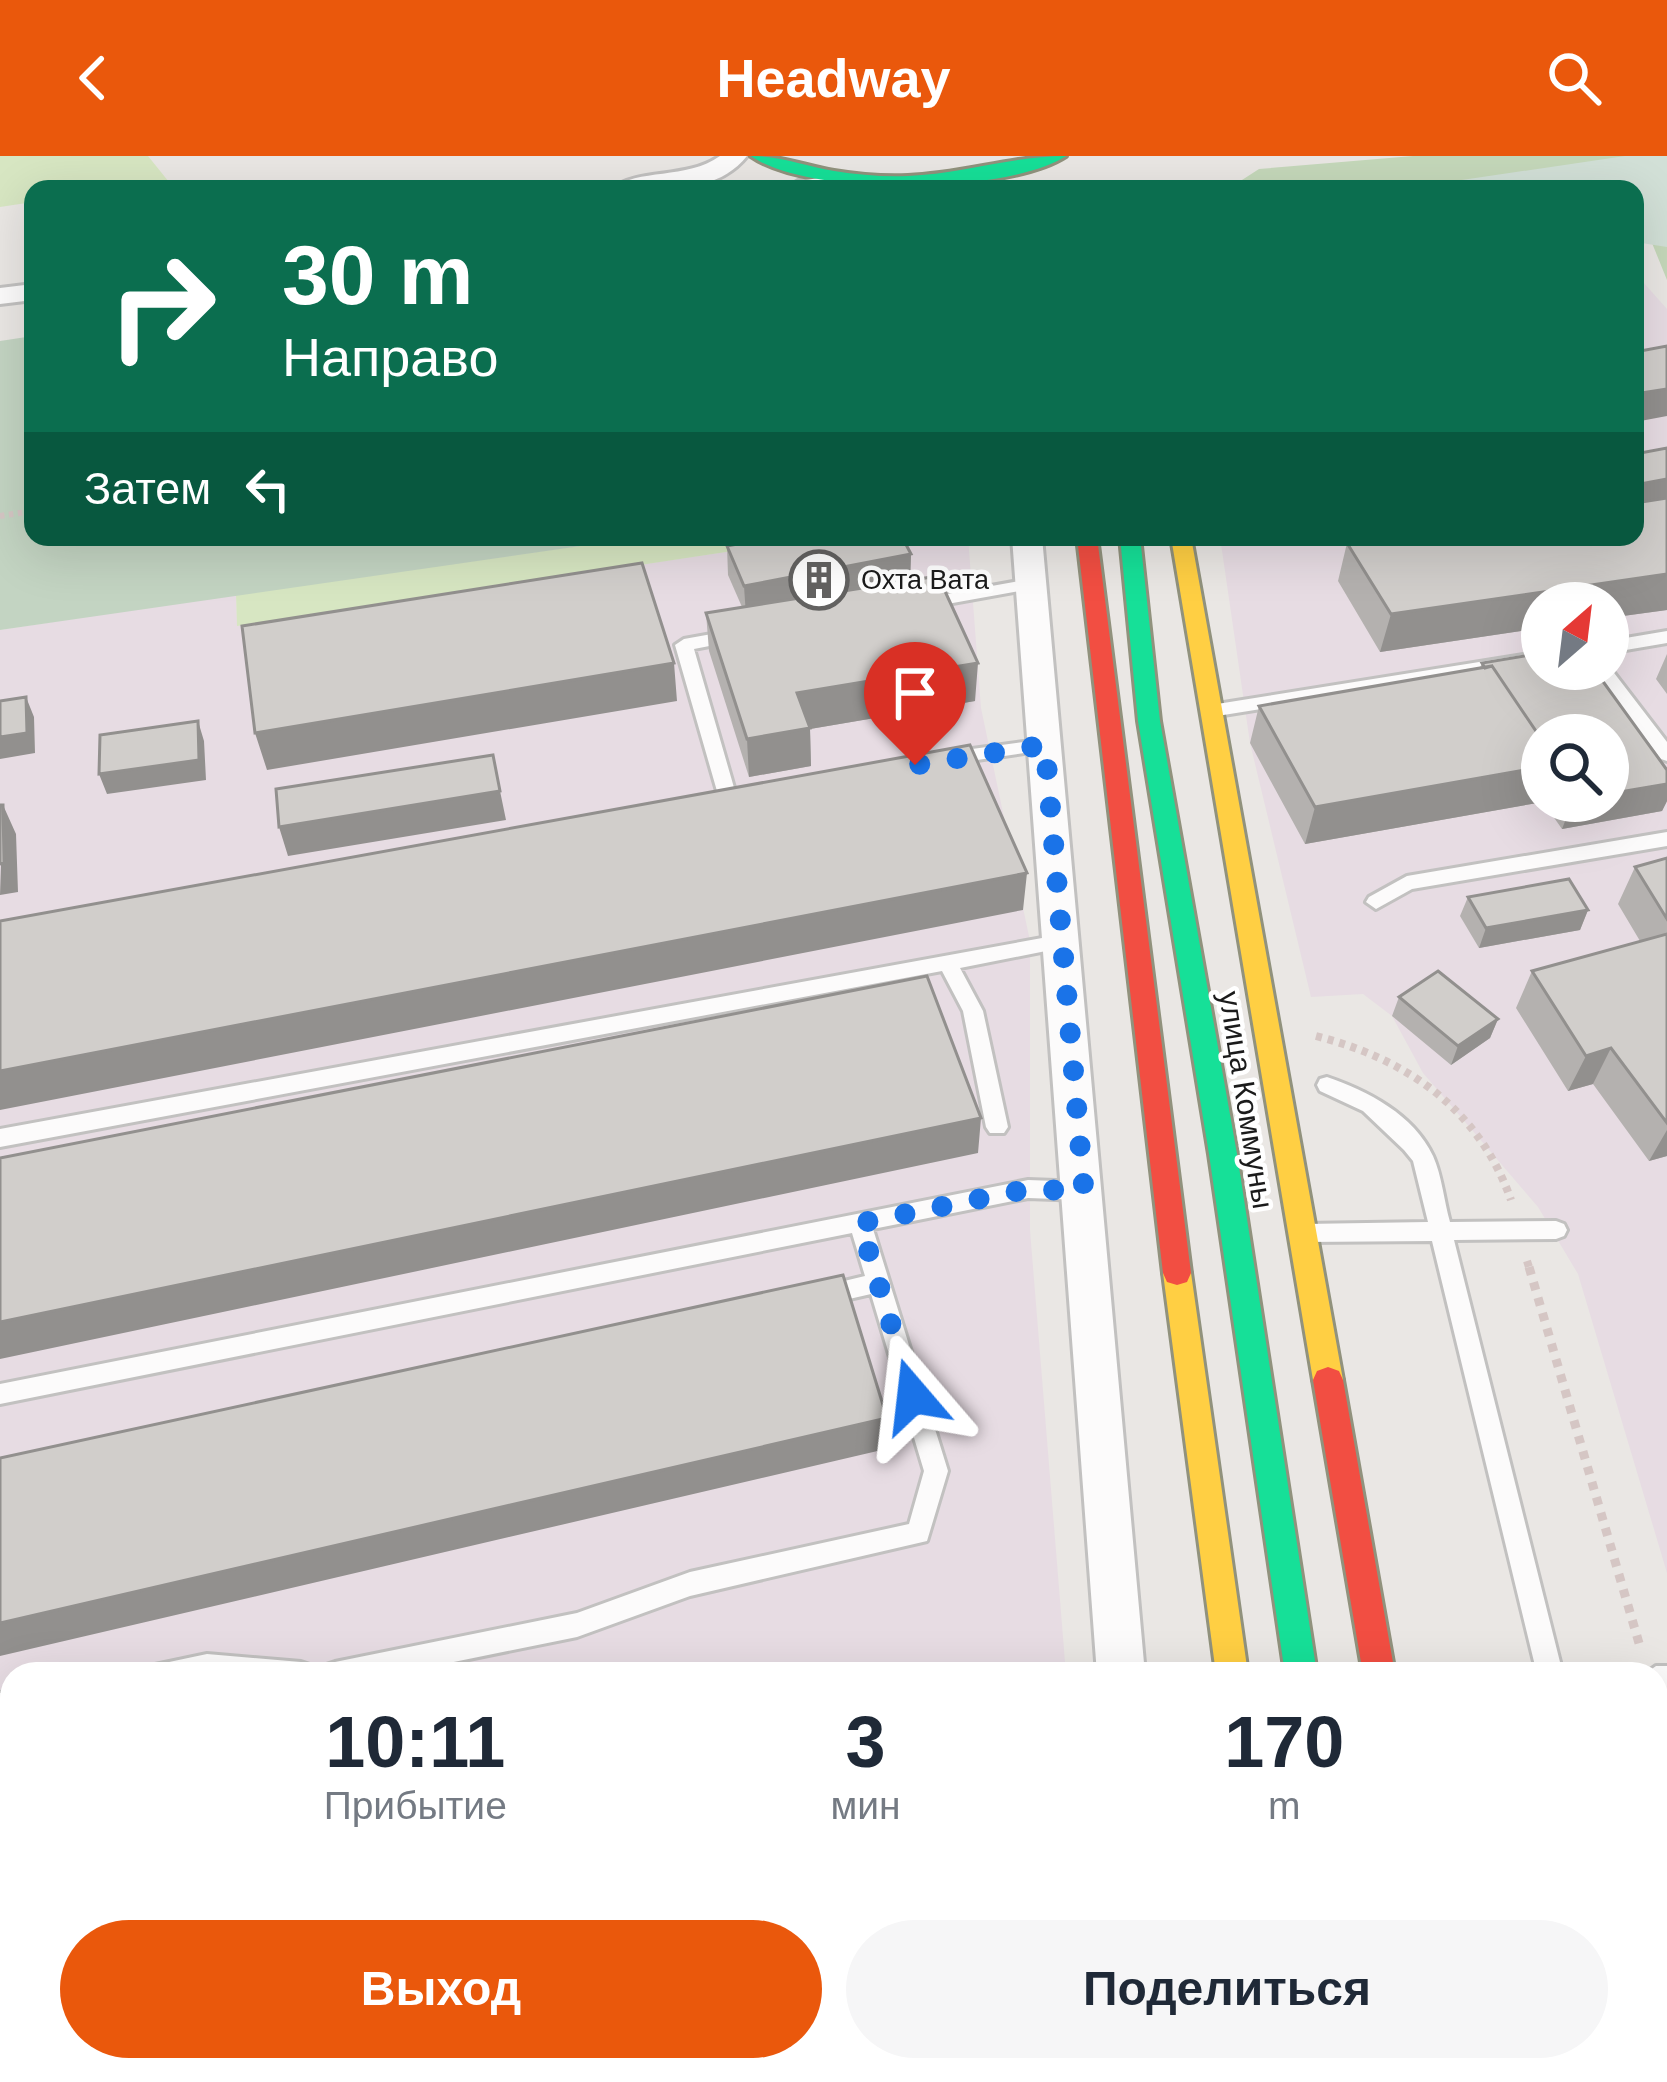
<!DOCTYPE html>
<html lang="ru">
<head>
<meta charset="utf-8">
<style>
	:root { --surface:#fff; --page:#f6f6f7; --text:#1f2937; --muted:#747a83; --accent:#ea580c }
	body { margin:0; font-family:Arial,sans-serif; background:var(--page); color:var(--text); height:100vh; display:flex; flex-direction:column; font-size:45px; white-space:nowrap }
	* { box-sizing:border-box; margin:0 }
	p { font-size:39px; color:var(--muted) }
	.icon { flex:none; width:66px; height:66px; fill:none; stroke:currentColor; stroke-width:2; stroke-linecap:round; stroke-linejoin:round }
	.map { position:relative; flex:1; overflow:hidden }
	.side { position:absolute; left:0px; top:1506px; width:1668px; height:420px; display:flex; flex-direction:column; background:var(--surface); border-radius:36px 36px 0 0; box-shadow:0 12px 48px #0002 }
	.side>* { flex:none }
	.hud { position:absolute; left:24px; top:24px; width:1620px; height:366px; border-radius:24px; box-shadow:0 12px 48px #0002; background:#0b6e4f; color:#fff; overflow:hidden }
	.needle { width:78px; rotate:28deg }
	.fabs { position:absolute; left:1521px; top:426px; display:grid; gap:24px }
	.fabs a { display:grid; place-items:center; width:108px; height:108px; border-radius:50%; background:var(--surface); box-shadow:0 12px 48px #0002; font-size:60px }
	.pin { position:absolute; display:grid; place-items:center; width:102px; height:102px; color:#fff; margin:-123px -51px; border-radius:50% 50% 50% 0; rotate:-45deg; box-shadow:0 0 12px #0007 }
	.pin .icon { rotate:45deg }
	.me { position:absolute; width:132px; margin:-66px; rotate:343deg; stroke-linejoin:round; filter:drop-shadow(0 0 9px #0008) }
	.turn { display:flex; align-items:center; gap:42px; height:252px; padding:0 60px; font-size:54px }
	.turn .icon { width:156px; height:156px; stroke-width:2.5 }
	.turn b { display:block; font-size:84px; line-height:102px }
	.then { display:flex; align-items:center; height:114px; padding:0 60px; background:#0003; gap:24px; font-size:45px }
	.eta { display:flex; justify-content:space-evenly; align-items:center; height:204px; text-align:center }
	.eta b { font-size:72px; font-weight:700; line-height:84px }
	.cta { display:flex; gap:24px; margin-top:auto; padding:24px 60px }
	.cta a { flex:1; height:138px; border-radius:72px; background:var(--accent); color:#fff; font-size:48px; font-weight:700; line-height:138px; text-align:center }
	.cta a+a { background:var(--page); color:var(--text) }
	header { display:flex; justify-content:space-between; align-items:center; height:156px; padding:0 60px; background:var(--accent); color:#fff; font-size:54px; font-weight:700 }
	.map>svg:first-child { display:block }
	.industrial { fill:#e7dce3; fill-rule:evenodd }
	.grass { fill:#d7e6c2 }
	.forest { fill:#c5d8ba }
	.wetland { fill:#d2e0d7 }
	.cemetery { fill:#c3d4c2 }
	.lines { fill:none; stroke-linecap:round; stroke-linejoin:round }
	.lane-casing { stroke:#c2c1c0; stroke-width:6 }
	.street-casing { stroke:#c2c1c0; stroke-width:6 }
	.fast-casing { stroke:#91927d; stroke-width:6 }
	.slow-casing { stroke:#91927d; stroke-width:6 }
	.jam-casing { stroke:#91927d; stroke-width:6 }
	.path-far2 { stroke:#d5c6c4; stroke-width:6; stroke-dasharray:4.5 4.5; stroke-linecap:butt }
	.path-far1 { stroke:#d5c6c4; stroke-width:8; stroke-dasharray:6 6; stroke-linecap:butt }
	.path { stroke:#d5c6c4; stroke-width:9; stroke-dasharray:8 8; stroke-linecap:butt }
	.lane { fill:#fcfbfb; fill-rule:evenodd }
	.street { fill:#fcfbfb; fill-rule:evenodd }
	.fast { fill:#16e098; fill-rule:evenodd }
	.slow { fill:#ffcf43; fill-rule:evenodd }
	.jam { fill:#f24e42; fill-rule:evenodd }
	.wall { fill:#b4b1af; fill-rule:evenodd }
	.shaded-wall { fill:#92908e }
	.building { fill:#d1cecb; stroke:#92908e; stroke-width:3 }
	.route { stroke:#1a73e8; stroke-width:21; stroke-dasharray:0 37.8 }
	.labels { text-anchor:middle; stroke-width:9; stroke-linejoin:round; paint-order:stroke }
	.far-poi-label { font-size:27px; fill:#1b1b1b; stroke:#fff; text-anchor:start }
	.street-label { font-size:30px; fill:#1b1b1b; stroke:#fff }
</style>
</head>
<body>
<header><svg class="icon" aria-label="back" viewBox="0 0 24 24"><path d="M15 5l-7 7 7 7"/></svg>Headway<svg class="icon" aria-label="search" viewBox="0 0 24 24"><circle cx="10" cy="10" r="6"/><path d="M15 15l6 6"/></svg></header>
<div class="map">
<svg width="1667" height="1926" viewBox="0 0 1667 1926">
	<rect width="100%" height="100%" fill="#eae7e4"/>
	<path class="industrial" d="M1635,117L1667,153V1417L1578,1118L1538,1051L1423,917L1392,860L1363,838L1311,841L1250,587L1220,381H1635ZM1542,447H1608V513H1542ZM1542,579H1608V645H1542Z
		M826,381H968L981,552L1030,785V1074L1066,1518H12V1914H1118L1151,1926H0V474L236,438L237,469Z"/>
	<path class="grass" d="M0,0H148L169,26L123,33H33V46L0,51Z
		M643,381H826L237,470L236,438Z"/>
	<path class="forest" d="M1413,0H1667V124L1652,87L1635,86V33H1228L1259,13Z"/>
	<path class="wetland" d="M1625,0H1667V91L1635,86V33H1401Z"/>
	<path class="cemetery" d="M33,180V381H643L0,474V185Z"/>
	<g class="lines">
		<defs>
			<path id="lane" d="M1030,423L1038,428L1036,432L925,452L917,447L925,442Z
				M734,474L740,476V484L694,493L737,642L728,648L719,642L675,489L684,483Z
				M1667,475V487L1608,497V485Z
				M1542,496V508L1211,561L1202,555L1211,549Z
				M1608,509L1667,586V605L1661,603L1593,513H1608Z
				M1045,583L1051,585L1054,589L1051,593L950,608L941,602L950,596Z
				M1667,676V690L1412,733L1376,753L1366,746L1369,741L1407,720Z
				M1064,778L1071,780L1074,785L1071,790L960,812L983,855L1008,971L1004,977H990L986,971L963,855L942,815L0,991V973Z
				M1327,921C1368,935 1414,959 1433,1000C1442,1020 1444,1045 1450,1066L1556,1065L1564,1068L1567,1074L1564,1080L1556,1083L1454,1084L1563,1518H1537L1432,1085L1305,1086L1297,1083L1294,1077L1297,1071L1305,1068L1428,1066L1413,1005L1404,994L1363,955L1320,935L1317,929L1320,923Z
				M1028,1024L1083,1026L1091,1029L1094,1035L1091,1041L1083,1044L1028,1042L873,1073L948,1315L927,1385L690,1440L577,1481L395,1518H322L326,1509L335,1506L577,1457L690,1416L909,1368L924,1315L871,1138L823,1149L815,1146L812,1139L815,1132L865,1120L852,1077L0,1248V1228Z
				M207,1498L301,1506L310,1509L314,1518H151L155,1509Z
				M1656,1510H1667V1534H1656V1518H1645Z
				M12,1535V1561L0,1563V1537Z
				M12,1772V1800L0,1803V1775Z
				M426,1914H454V1926H426Z
				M737,1914H771L765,1926H731Z"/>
			<path id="street" d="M720,0H747C715,40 659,33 612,33C637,12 687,24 720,0Z
				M848,18L857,20L860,25L857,30L785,33L798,25Z
				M33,128V144L0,148V132Z
				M1012,381H1042L1145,1518H1097Z"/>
			<path id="fast" d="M751,0C781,0 805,10 834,15C858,19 884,21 908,20C962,18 1013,0 1066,0C1008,38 809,41 751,0Z
				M1120,381H1140L1160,565L1237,998L1317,1518H1285L1209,998L1138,565Z
				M1342,1914H1378L1380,1926H1344Z"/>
			<path id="slow" d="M1171,381H1191L1343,1224L1339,1233L1328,1237L1317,1233L1313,1224Z
				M1177,1105L1187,1108L1191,1117L1248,1518H1216L1163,1117L1167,1108Z
				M1268,1914H1304L1306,1926H1270Z"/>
			<path id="jam" d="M1077,381H1097L1191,1117L1187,1126L1177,1129L1167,1126L1163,1117Z
				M1328,1211L1339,1215L1343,1224L1395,1518H1363L1313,1224L1317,1215Z"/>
		</defs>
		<use href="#lane" class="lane-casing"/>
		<use href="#street" class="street-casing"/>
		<use href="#fast" class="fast-casing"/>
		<use href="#slow" class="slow-casing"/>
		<use href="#jam" class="jam-casing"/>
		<path class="path-far2" d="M0,360L33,355"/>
		<path class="path-far1" d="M1316,880C1407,903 1479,953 1511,1044
			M1527,1105L1530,1114"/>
		<path class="path" d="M1529,1111L1641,1494
			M1658,1554L1667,1587"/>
		<use href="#lane" class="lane"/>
		<use href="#street" class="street"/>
		<use href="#fast" class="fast"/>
		<use href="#slow" class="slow"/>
		<use href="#jam" class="jam"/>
	</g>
	<path class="wall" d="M1368,381H1635L1667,454L1608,462V447H1542V472L1380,496L1338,425L1347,387L1370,384Z
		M727,390L911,398L910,424L975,545L810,573L811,610L749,621L709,495L706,457L742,451L728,419Z
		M1667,498V538L1656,523Z
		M1482,507L1667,614V645L1662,655L1562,673L1543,646L1305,688L1250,587L1259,550L1480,512ZM1542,579L1608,645H1542Z
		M1667,702V1000L1649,1005L1593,928L1568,935L1516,852L1532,815L1640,785L1618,748L1635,711Z
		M1468,741L1588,754L1580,774L1479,792L1460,760Z
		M1399,841L1498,863L1490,882L1451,909L1392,860Z"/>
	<path class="shaded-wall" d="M1667,233V260L1635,266V238Z
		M1667,323V342L1635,348V329Z
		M911,398L910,428L746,460L744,430Z
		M1667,418V454L1608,462V447H1542V472L1380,496L1391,458Z
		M674,507L677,545L267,614L255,577Z
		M978,507L975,545L810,573L811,610L749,621L747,583L797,537Z
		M26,541L34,561L35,597L0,603V581Z
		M198,565L204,585L206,624L107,638L99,618Z
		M1542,611L1543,646L1305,688L1315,651Z
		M1667,628V645L1662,655L1562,673L1573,645H1608V638Z
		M500,635L506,664L288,700L279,671Z
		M3,649L16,678L18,736L0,739Z
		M1027,717L1023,754L0,954V915Z
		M1588,754L1580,774L1479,792L1486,772Z
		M1498,863L1490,882L1451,909L1458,890Z
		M1611,892L1593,928L1568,935L1586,900Z
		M981,962L978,997L0,1203V1166Z
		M1667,974V1000L1649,1005Z
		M887,1262L886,1293L0,1500V1467Z
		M323,1914H335V1926H323Z"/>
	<path class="building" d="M1667,190V233L1635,238V196Z
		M1667,292V323L1635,329V298Z
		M1667,342V418L1391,458L1347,387L1391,381H1635V347Z
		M775,381H902L911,398L744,430L727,390Z
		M642,407L674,507L255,577L242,470Z
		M938,420L978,507L797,537L810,572L747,583L706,457Z
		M1542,497V513H1594L1667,614V628L1608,638V579H1542V584L1492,510L1485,512L1482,507Z
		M1492,510L1542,584V611L1315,651L1259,550Z
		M26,541L27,577L0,581V545Z
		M198,565L199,604L99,618L100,579Z
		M970,589L1027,717L0,915V765Z
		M493,599L500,635L279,671L276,633Z
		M0,649H3L4,707L0,708Z
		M1667,702V763L1635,711Z
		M1569,723L1588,754L1486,772L1468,741Z
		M1667,778V967L1611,892L1586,900L1532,815Z
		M1438,815L1498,863L1458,890L1399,841Z
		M927,820L981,962L0,1166V1002Z
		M843,1119L887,1262L0,1467V1302Z
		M20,1914H323V1926H19Z
		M547,1914H635L636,1926H547Z"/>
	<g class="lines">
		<path class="route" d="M913,1240L860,1067L1028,1033L1084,1035L1045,589L915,609"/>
	</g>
	<defs>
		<symbol id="building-ring" viewBox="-11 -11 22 22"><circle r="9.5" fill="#fff" stroke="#636261" stroke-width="1.5"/><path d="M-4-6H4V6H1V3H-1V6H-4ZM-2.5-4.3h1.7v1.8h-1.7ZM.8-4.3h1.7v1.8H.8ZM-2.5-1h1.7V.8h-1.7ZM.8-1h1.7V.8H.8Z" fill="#636261"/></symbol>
	</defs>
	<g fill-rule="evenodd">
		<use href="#building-ring" x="786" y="391" width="66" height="66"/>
	</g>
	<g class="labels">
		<g class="far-poi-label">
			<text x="861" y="433">Охта Вата</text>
		</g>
		<g class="street-label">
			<text transform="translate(1246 944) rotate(81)" y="10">улица Коммуны</text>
		</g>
	</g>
</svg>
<div class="fabs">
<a><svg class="needle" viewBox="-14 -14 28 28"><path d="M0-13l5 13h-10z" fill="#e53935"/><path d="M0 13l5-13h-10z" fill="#747a83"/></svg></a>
<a><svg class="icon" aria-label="search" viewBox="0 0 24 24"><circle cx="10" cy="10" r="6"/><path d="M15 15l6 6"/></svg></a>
</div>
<div class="pin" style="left:915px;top:609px;background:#d93025"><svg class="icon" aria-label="arrive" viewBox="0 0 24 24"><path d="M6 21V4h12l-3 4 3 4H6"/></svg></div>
<svg class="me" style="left:913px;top:1240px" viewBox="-20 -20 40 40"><path d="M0-17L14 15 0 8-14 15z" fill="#1a73e8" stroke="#fff" stroke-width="4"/></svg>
<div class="hud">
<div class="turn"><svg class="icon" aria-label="right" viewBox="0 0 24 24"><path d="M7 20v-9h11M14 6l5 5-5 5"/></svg><div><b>30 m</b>Направо</div></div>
<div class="then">Затем<svg class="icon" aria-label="left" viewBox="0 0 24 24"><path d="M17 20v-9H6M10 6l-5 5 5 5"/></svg></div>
</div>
<section class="side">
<div class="eta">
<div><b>10:11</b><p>Прибытие</p></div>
<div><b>3</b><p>мин</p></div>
<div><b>170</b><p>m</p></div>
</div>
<div class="cta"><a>Выход</a><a>Поделиться</a></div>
</section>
</div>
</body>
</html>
